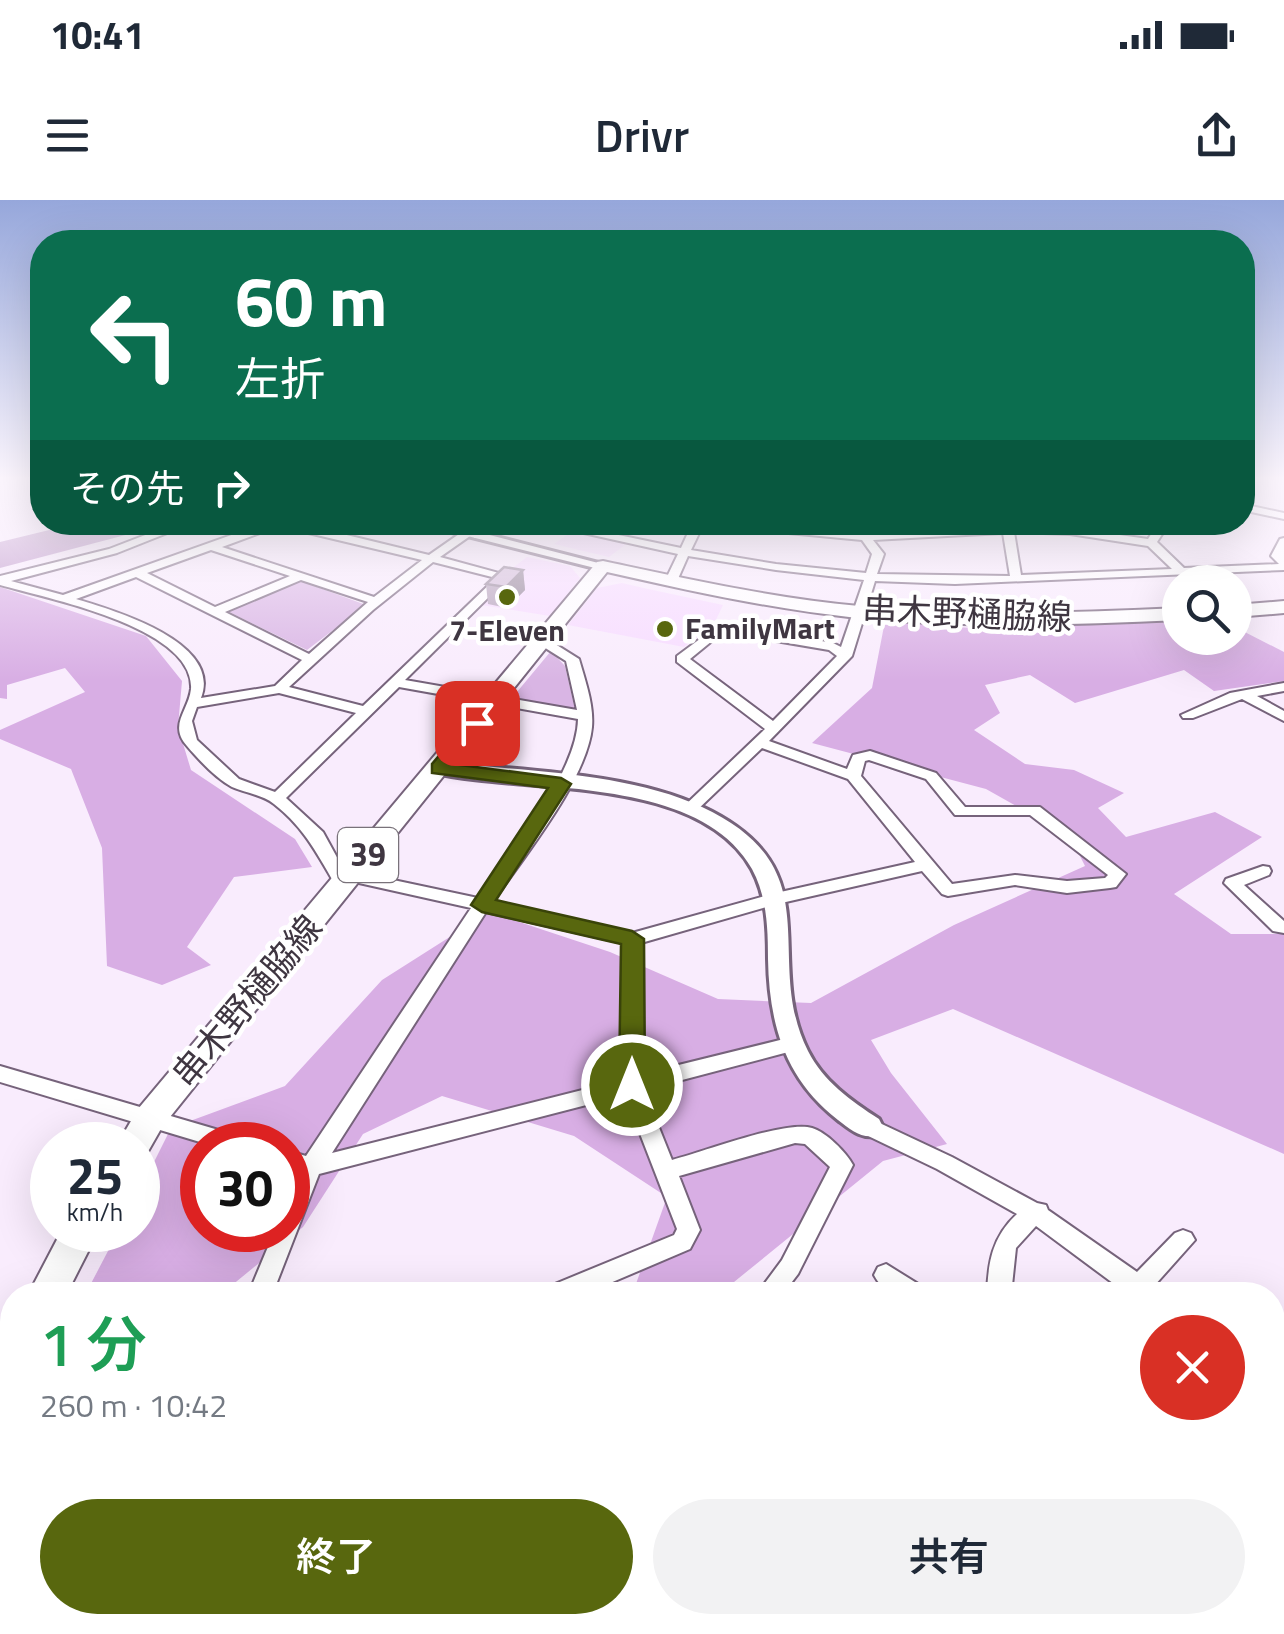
<!DOCTYPE html>
<html lang="ja">
<head>
<meta charset="utf-8">
<style>
	:root { --surface:#fff; --page:#f2f2f3; --text:#1f2937; --muted:#747a83; --accent:#58670e }
	body { margin:0; font-family:"Titillium Web","Noto Sans JP",sans-serif; background:var(--page); color:var(--text); height:100vh; display:flex; flex-direction:column; font-size:38px; white-space:nowrap }
	* { box-sizing:border-box; margin:0 }
	p { font-size:32px; color:var(--muted) }
	.icon { flex:none; width:55px; height:55px; fill:none; stroke:currentColor; stroke-width:2; stroke-linecap:round; stroke-linejoin:round }
	.map { position:relative; flex:1; overflow:hidden }
	.panel { position:absolute; left:0px; top:1082px; width:1285px; height:352px; display:flex; flex-direction:column; background:var(--surface); border-radius:40px 40px 0 0; box-shadow:0 10px 40px #0002 }
	.panel>* { flex:none }
	.hud { position:absolute; left:30px; top:30px; width:1225px; height:305px; border-radius:40px; box-shadow:0 10px 40px #0002; background:#0b6e4f; color:#fff; overflow:hidden }
	.tools { position:absolute; left:1162px; top:365px; display:grid; gap:20px }
	.tools a { display:grid; place-items:center; width:90px; height:90px; border-radius:50%; background:var(--surface); box-shadow:0 10px 40px #0002; font-size:50px }
	.speed { position:absolute; left:30px; top:922px; display:flex; gap:20px; font-size:50px; font-weight:700; text-align:center }
	.speed>* { display:grid; place-content:center; width:130px; height:130px; border-radius:50%; background:var(--surface); box-shadow:0 10px 40px #0002; line-height:1 }
	.speed small { font-size:25px; font-weight:400 }
	.speed .limit { border:15px solid #d22; background:#fff; color:#111 }
	.pin { position:absolute; display:grid; place-items:center; width:85px; height:85px; color:#fff; margin:-42px; border-radius:20px; box-shadow:0 5px 15px #0006 }
	.me { position:absolute; width:110px; margin:-55px; rotate:0deg; stroke-linejoin:round; filter:drop-shadow(0 0 8px #0008) }
	.turn { display:flex; align-items:center; gap:35px; height:210px; padding:0 40px; font-size:45px }
	.turn .icon { width:130px; height:130px; stroke-width:2.5 }
	.turn b { display:block; font-size:70px; line-height:85px }
	.then { display:flex; align-items:center; height:95px; padding:0 40px; background:#0003; gap:20px; font-size:38px }
	.round { display:grid; place-items:center; flex:none; width:105px; height:105px; border-radius:52px; background:var(--page) }
	.overview { display:flex; align-items:center; justify-content:space-between; height:170px; padding:0 40px }
	h1 { font-size:60px; font-weight:600; line-height:75px; color:#1e9e55 }
	.action { display:flex; gap:20px; margin-top:auto; padding:20px 40px }
	.action a { flex:1; height:115px; border-radius:60px; background:var(--accent); color:#fff; font-size:40px; font-weight:600; line-height:115px; text-align:center }
	.action a+a { background:var(--page); color:var(--text) }
	.status { display:flex; justify-content:space-between; align-items:center; height:70px; padding:0 50px; background:var(--surface); direction:ltr }
	.status svg { height:28px; fill:currentColor }
	header { display:flex; justify-content:space-between; align-items:center; height:130px; padding:0 40px; background:var(--surface); font-size:45px; font-weight:600 }
	.map>svg:first-child { display:block }
	.built { fill:#f7dcff }
	.green { fill:#d9b5e4 }
	.forest { fill:#d8aee4; fill-rule:evenodd }
	.water { fill:#bc93c8 }
	.lines { fill:none; stroke-linecap:round; stroke-linejoin:round }
	.minor-casing { stroke:#76637b; stroke-width:4 }
	.tertiary-casing { stroke:#76637b; stroke-width:6 }
	.primary-casing { stroke:#76637b; stroke-width:4 }
	.minor { fill:#fff; fill-rule:evenodd }
	.tertiary { fill:#fff; fill-rule:evenodd }
	.primary { fill:#fff; fill-rule:evenodd }
	.wall { fill:#b4a1b9 }
	.shaded-wall { fill:#928396 }
	.building { fill:#d1bbd7; stroke:#928396; stroke-width:2.5 }
	.route { fill:#58670e; stroke:#394309; stroke-width:2.5 }
	.poi-dot { fill:#58670e; stroke:#fff; stroke-width:4 }
	.labels { text-anchor:middle; stroke-width:9; stroke-linejoin:round; paint-order:stroke }
	.far-poi-label { font-size:30px; font-weight:bold; fill:#3f3641; stroke:#fff; text-anchor:start }
	.shield { fill:#fff; stroke:#79727a; stroke-width:2.5 }
	.shield-label { font-size:32px; font-weight:bold; fill:#3f3641 }
	.street-label { font-size:35px; fill:#3f3641; stroke:#fff }
</style>
</head>
<body>
<div class="status"><b>10:41</b><svg viewBox="0 0 49 12"><path d="M0 12V9h3v3zM5 12V6h3v6zM10 12V3h3v9zM15 12V0h3v12zM26 1h20v11H26zM47 4h2v5h-2z"/></svg></div>
<header><svg class="icon" aria-label="menu" viewBox="0 0 24 24"><path d="M4 6h16M4 12h16M4 18h16"/></svg>Drivr<svg class="icon" aria-label="share" viewBox="0 0 24 24"><path d="M12 15V3M7 8l5-5 5 5M5 13v7h14v-7"/></svg></header>
<div class="map">
<svg width="1284" height="1434" viewBox="0 0 1284 1434">
	<rect width="100%" height="100%" fill="#f9ecfd"/>
	<path class="built" d="M571,332L626,344L609,357L554,344Z
		M527,357L570,366L580,378L550,416L481,405L512,375L506,373Z
		M622,383L648,389L723,405L714,424L684,447L568,425L597,388Z"/>
	<path class="green" d="M298,380L366,405L307,450L227,411Z
		M551,451L565,466L575,510L512,498Z"/>
	<path class="forest" d="M0,387L146,436L182,481L178,527L191,570L295,639L312,667L234,677L187,747L211,765L162,785L107,766L102,648L71,569L0,539V530L85,492L65,468L7,485V499L0,498Z
		M885,421L995,430L1104,422H1180V438H1235V427L1284,452V481L1214,491L1184,470L1075,503L1030,475L985,485L1000,513L974,530L1025,564L1074,570L1124,593L1098,608L1126,637L1215,612L1262,637L1174,694L1231,734H1284V954L953,809L871,840L891,873L947,944L883,961L718,1095H632L667,997L574,936L442,896L363,934L303,1027L220,1095H85L119,1030H138V994L171,928L285,886L382,780L489,712L610,752L718,799L811,803L954,725L1085,666L1070,636L986,589L812,543L872,488ZM202,945H288V1030H202Z
		M254,1423V1422L448,1423L440,1434H253Z"/>
	<path class="water" d="M78,323V322L171,323L0,368V342Z"/>
	<g class="lines">
		<defs>
			<path id="minor" d="M1242,304L1284,313V319L1242,310Z
				M179,322H195L117,353L11,381L63,395L268,322H293L429,355L462,332H470V336L440,357L510,376L405,480L577,510L566,461L539,444V438L544,437L579,459C585,480 594,505 592,527C587,580 523,657 493,702L632,733L776,693L915,662L848,579L762,548L695,612L689,614L681,609L765,529L677,462V456L720,424L833,443L841,447L864,380L776,370L688,356L677,381L671,385L665,381L678,354L534,322H556L681,348L693,322H743L857,333L849,322H860L868,334L1015,326L1070,328L1148,339L1159,322H1170L1157,342L1184,368L1279,364L1271,356L1280,339L1284,338V370L955,384L875,381L852,456L769,541L847,569L853,555L870,551L936,573L965,607H1040L1126,674L1116,687L1110,688L1067,693L1015,685L948,696L942,694L922,671L777,704L641,743L642,874L792,837L799,839L802,844L799,849L792,851L644,890L672,960C703,952 786,920 812,928C826,932 846,952 853,965L798,1074L782,1095H756L782,1060L830,967L805,944L795,943L679,976L700,1030L690,1049L582,1095H546L550,1086L674,1035L677,1029L625,895L319,974L272,1095H248L275,1030H288V999L298,972L288,969V951L306,956L471,708L350,681L352,685L350,689H338C318,656 306,629 274,604C263,595 246,593 232,587C217,579 198,559 187,546C168,525 189,510 191,489C195,427 45,398 0,385V376L109,349ZM703,325L862,340L872,354L866,373L776,364L691,350ZM279,326L422,360L374,397L222,347ZM1014,332L1070,334L1148,346L1172,369L1021,375ZM1003,333L1010,376L877,374L884,354L873,340ZM211,350L290,376L215,407L147,373ZM433,362L496,378L363,506L289,487L373,410ZM136,377L302,460L275,486L201,498C223,442 113,410 76,399ZM301,380L368,402L309,454L225,412ZM723,432L829,450L837,456L773,521L690,459ZM399,487L578,519C577,574 509,654 478,698L351,671L345,672L323,632L286,598ZM279,493L356,513L275,592L239,579L197,540L192,521L197,507ZM869,560L926,579L955,615H1030L1108,675L1105,678L1067,681L1015,675L952,684L861,576L865,561ZM486,712L623,743L622,880L332,953Z
				M491,322H504L482,338H474V334Z
				M1284,483V491L1257,496L1284,511V521L1242,499L1193,518H1183L1181,515L1230,493Z
				M1263,666L1269,667L1271,671L1269,675L1244,685L1284,721V733L1273,731L1224,683L1226,679Z
				M0,866L239,936L247,939L250,945H210L0,882Z
				M869,918L952,957L1037,1003L1046,1005L1048,1010L1137,1072L1175,1033L1183,1030L1191,1033L1195,1040L1154,1086L1159,1095H1129L1036,1026L1016,1048L1011,1095H987C988,1063 992,1037 1017,1014L937,969L862,933L858,927L862,921Z
				M886,1064L923,1087L927,1095C906,1095 885,1097 874,1075L878,1067Z
				M1272,1187L1284,1193V1223L1272,1217Z
				M12,1287V1315L0,1318V1290Z
				M753,1422H786L780,1434H748Z"/>
			<path id="tertiary" d="M412,322H439L610,366L603,370Z
				M439,562C521,571 627,572 702,607C835,669 761,758 808,851C823,881 851,901 879,919L883,927L879,935C862,940 851,930 838,920C785,879 769,824 768,759C768,728 767,697 752,669C698,573 524,594 432,572L429,568L432,564Z"/>
			<path id="primary" d="M603,361C688,379 772,398 859,406C966,416 1073,413 1180,408V420C1072,425 964,428 857,418C773,409 690,391 607,372L162,927L146,955L138,958V945H117L138,909L597,362Z
				M1284,401V413L1235,417V405Z
				M62,1030H99L66,1095H28Z
				M12,1157V1220L0,1225V1161Z"/>
		</defs>
		<use href="#minor" class="minor-casing"/>
		<use href="#tertiary" class="tertiary-casing"/>
		<use href="#primary" class="primary-casing"/>
		<use href="#minor" class="minor"/>
		<use href="#tertiary" class="tertiary"/>
		<use href="#primary" class="primary"/>
	</g>
	<path class="wall" d="M523,370L525,390L507,408L488,404L486,384Z"/>
	<path class="shaded-wall" d="M523,370L525,390L507,408L506,387Z"/>
	<path class="building" d="M504,367L523,370L506,387L486,384Z"/>
	<linearGradient id="sky" x2="0" y2="1"><stop stop-color="#96a7db"/><stop offset="0.58" stop-color="#fcf6fe"/><stop offset="1" stop-color="#fcf6fe" stop-opacity="0"/></linearGradient>
	<rect width="1284" height="480" fill="url(#sky)"/>
	<path class="route" d="M477,517L486,523L453,564L561,578L571,584L496,700L632,731L644,739L645,885L642,893L632,896L623,893L619,885L621,744L482,712L471,705L548,588L432,573V564L470,519Z"/>
	<g class="poi-dot">
		<circle cx="507" cy="397" r="10"/>
		<circle cx="665" cy="429" r="10"/>
	</g>
	<g class="labels">
		<g class="far-poi-label">
			<text x="685" y="439">FamilyMart</text>
			<text x="507" y="441" text-anchor="middle">7-Eleven</text>
		</g>
		<rect class="shield" x="338" y="628" width="60" height="54" rx="8"/>
		<g class="shield-label">
			<text x="368" y="666">39</text>
		</g>
		<g class="street-label">
			<text transform="translate(967 414) rotate(2)" y="12">串木野樋脇線</text>
			<text transform="translate(247 801) rotate(-50)" y="12">串木野樋脇線</text>
		</g>
	</g>
</svg>
<div class="tools">
<a><svg class="icon" aria-label="search" viewBox="0 0 24 24"><circle cx="10" cy="10" r="6"/><path d="M15 15l6 6"/></svg></a>
</div>
<div class="speed"><div>25<small>km/h</small></div><div class="limit">30</div></div>
<div class="pin" style="left:477px;top:523px;background:#d93025"><svg class="icon" aria-label="arrive" viewBox="0 0 24 24"><path d="M6 21V4h12l-3 4 3 4H6"/></svg></div>
<svg class="me" style="left:632px;top:885px" viewBox="-20 -20 40 40"><circle r="17" fill="#58670e" stroke="#fff" stroke-width="3"/><path d="M0-11L8 9 0 5-8 9z" fill="#fff"/></svg>
<div class="hud">
<div class="turn"><svg class="icon" aria-label="left" viewBox="0 0 24 24"><path d="M17 20v-9H6M10 6l-5 5 5 5"/></svg><div><b>60 m</b>左折</div></div>
<div class="then">その先<svg class="icon" aria-label="right" viewBox="0 0 24 24"><path d="M7 20v-9h11M14 6l5 5-5 5"/></svg></div>
</div>
<section class="panel">
<div class="overview"><div><h1>1 分</h1><p>260 m · 10:42</p></div><a class="round" style="background:#d93025;color:#fff"><svg class="icon" aria-label="close" viewBox="0 0 24 24"><path d="M6 6l12 12M18 6L6 18"/></svg></a></div>
<div class="action"><a>終了</a><a>共有</a></div>
</section>
</div>
</body>
</html>
